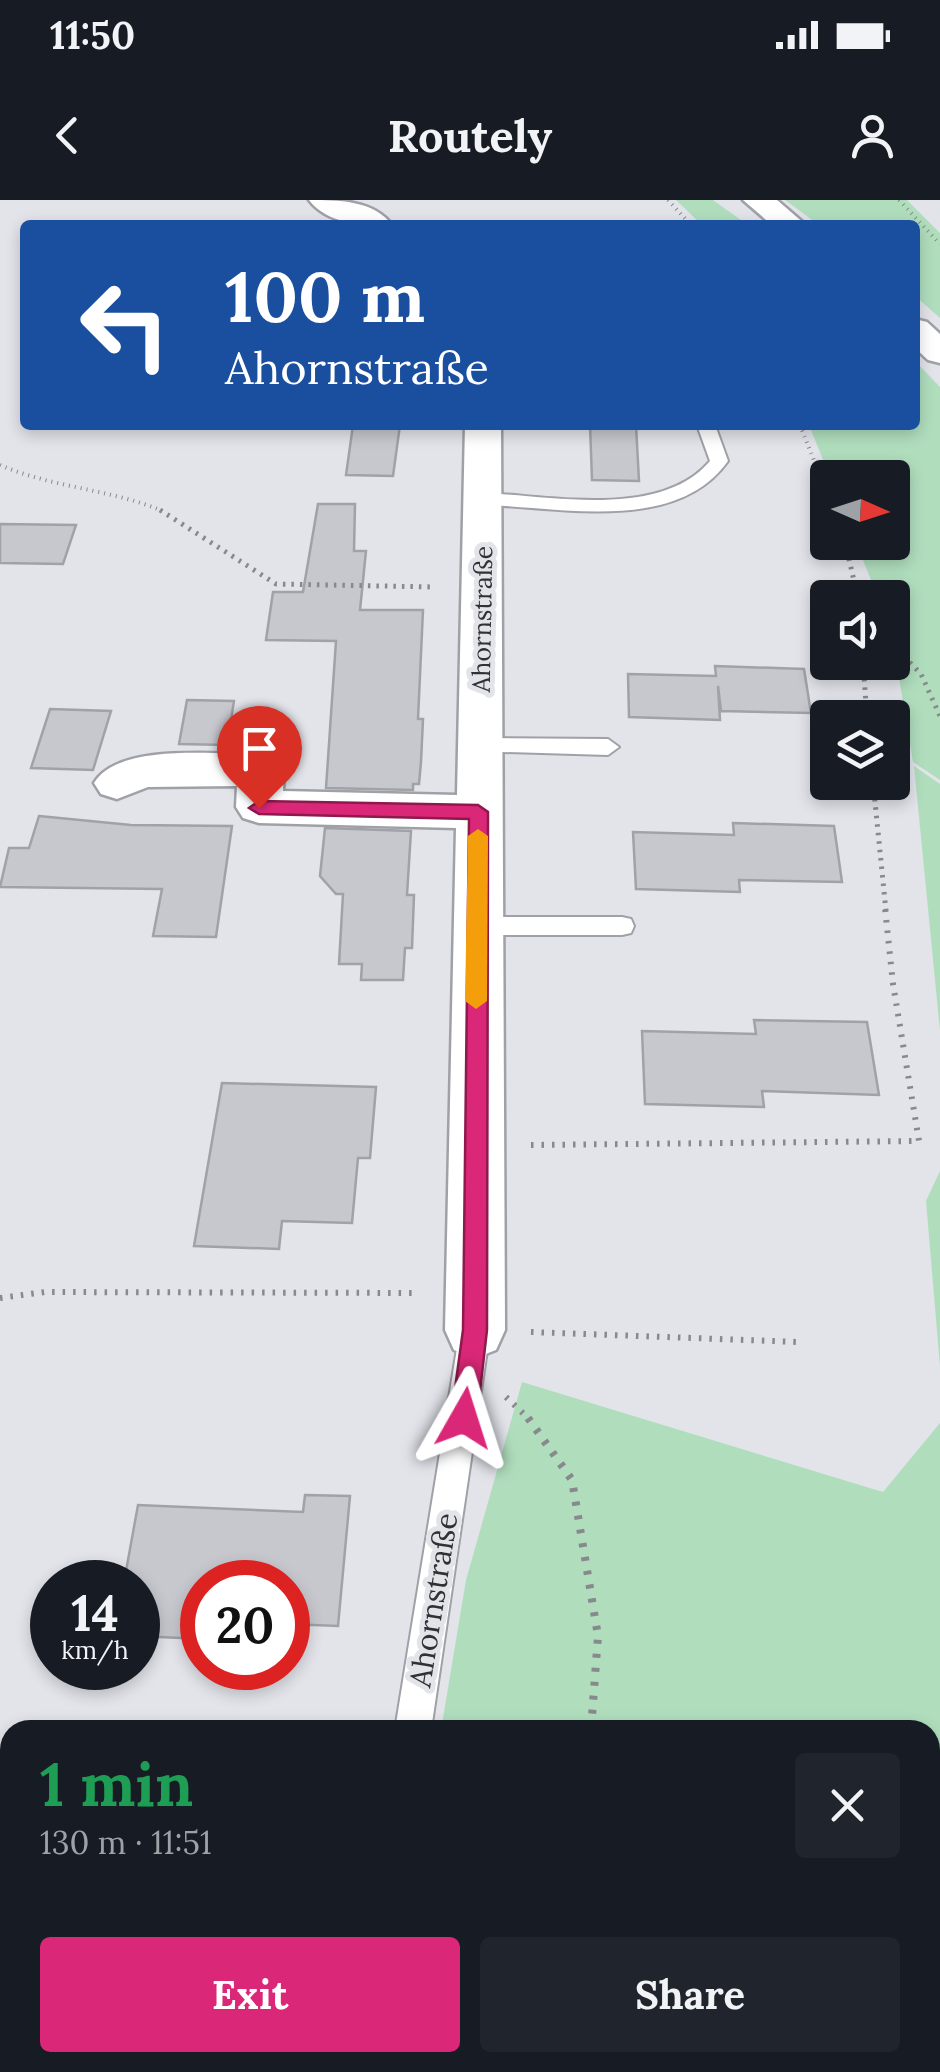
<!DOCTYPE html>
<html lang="en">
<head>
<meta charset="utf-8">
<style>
	:root { --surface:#171b24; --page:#20242c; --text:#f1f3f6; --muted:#9ea1a6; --accent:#db2777 }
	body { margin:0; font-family:Lora,serif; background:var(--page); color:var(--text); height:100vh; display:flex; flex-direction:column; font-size:38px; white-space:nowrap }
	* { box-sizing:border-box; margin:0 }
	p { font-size:32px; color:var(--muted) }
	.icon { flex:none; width:55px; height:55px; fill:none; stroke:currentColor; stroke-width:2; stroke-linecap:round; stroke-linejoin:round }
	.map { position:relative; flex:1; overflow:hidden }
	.side { position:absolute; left:0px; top:1520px; width:940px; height:352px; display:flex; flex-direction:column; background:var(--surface); border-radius:30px 30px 0 0; box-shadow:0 5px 15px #0003 }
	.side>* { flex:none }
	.top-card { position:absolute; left:20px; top:20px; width:900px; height:210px; border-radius:10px; box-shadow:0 5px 15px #0003; background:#1a4fa0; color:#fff; overflow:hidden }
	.needle { width:65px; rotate:93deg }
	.tools { position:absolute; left:810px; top:260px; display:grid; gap:20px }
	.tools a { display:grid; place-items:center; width:100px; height:100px; border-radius:10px; background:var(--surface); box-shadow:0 5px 15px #0003; font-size:50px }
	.speed { position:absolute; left:30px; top:1360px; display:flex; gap:20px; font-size:50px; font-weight:700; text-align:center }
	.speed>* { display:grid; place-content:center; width:130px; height:130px; border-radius:50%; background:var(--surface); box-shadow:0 5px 15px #0003; line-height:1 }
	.speed small { font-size:25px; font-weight:400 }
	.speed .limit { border:15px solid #d22; background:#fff; color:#111 }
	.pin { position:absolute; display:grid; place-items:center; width:85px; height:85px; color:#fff; margin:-102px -42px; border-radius:50% 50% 50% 0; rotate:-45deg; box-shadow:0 0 10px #0007 }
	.pin .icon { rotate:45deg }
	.me { position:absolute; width:110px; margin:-55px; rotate:6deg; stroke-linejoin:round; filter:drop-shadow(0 0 8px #0008) }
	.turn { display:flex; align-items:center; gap:35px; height:210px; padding:0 40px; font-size:45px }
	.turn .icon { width:130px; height:130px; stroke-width:2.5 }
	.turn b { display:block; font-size:70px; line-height:85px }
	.round { display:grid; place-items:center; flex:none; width:105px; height:105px; border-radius:10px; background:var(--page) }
	.headline { display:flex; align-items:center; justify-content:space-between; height:170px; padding:0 40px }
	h1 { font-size:60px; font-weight:800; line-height:75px; color:#1e9e55 }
	.action { display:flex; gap:20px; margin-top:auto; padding:20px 40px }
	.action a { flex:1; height:115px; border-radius:10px; background:var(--accent); color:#fff; font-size:40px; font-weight:800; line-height:115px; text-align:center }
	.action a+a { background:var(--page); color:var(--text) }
	.status { display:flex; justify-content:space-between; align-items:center; height:70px; padding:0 50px; background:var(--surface); direction:ltr }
	.status svg { height:28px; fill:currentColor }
	header { display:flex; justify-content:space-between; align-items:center; height:130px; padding:0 40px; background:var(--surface); font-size:45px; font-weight:800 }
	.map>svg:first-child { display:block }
	.green { fill:#b0debd }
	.building { fill:#c6c8ce; stroke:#a0a2a7; stroke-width:2.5 }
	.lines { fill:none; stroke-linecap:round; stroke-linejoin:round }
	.lane-casing { stroke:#9fa1a7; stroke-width:4 }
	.street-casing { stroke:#9fa1a7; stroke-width:5 }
	.secondary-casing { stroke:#9fa1a7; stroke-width:5 }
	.path-far3 { stroke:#88898d; stroke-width:4; stroke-dasharray:1 5; stroke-linecap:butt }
	.path-far2 { stroke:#88898d; stroke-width:5; stroke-dasharray:2.5 6; stroke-linecap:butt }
	.path-far1 { stroke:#88898d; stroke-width:6; stroke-dasharray:2.5 8; stroke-linecap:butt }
	.path { stroke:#88898d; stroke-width:8; stroke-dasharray:4 10; stroke-linecap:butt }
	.lane { fill:#fff; fill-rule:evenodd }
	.street { fill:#fff; fill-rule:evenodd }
	.secondary { fill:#fff; fill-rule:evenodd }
	.route { fill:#db2777; stroke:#8e194d; stroke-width:2.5 }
	.slow { fill:#f59e0b }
	.labels { text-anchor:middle; stroke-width:10; stroke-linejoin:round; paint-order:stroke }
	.far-street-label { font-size:25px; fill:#313134; stroke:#e2e4ea }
	.street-label { font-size:30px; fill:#313134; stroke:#e2e4ea }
</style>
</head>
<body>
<div class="status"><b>11:50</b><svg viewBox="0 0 49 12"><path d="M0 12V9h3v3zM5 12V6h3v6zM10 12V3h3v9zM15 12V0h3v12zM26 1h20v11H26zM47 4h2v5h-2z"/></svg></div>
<header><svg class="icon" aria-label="back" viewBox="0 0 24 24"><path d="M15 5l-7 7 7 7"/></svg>Routely<svg class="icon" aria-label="person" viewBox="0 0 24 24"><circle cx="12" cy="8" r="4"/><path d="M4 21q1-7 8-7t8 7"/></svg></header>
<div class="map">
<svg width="940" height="1872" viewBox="0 0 940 1872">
	<rect width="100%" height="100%" fill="#e2e4ea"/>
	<path class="green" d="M676,0H713L748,25H702Z
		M785,0H907L940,33V118L915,96V25H819Z
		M915,161L940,187V580L913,562L893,442L892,398L878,397L856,343L892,342V278L830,277L809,225H915Z
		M914,566L940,584V831Z
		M940,971V1166L926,1001Z
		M522,1182L883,1292L940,1223V1872H382L384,1862H930V1530H441L466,1380Z"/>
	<path class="building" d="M353,225H400L393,276L346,275Z
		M590,225H636L639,281L592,280Z
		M318,304H355L354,351H366L360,410H423L418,519H423L421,562L419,584H413V590L326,588L336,441L266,440L273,392H303Z
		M0,324L76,325L63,364L0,363Z
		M715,466L804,469L811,513L721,511L718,486L720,520L629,517L628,474L716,476Z
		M187,500L234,501L227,545L179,544Z
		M50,509L111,511L93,570L31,568Z
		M39,616L131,625L232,626L216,737L153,736L162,689L0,687L9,648H29Z
		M733,623L834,626L842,682L739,680L740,692L636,689L633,632L734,635Z
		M325,628L411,631L407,695H414L412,748H405L403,780H361L362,764H339L343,694H336L320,676Z
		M754,820L867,822L879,895L762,891L764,907L645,904L642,831L756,834Z
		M222,883L376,887L370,958H358L352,1023L282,1021L279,1049L194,1046Z
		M305,1295L350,1296L338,1426L288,1424V1382H202V1439L138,1436V1382H124L138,1305L303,1312Z"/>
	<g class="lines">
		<defs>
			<path id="lane" d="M697,225H715L728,261C676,334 561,307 484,305L475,299L484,293C552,296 661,319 710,261Z
				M479,538L608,539L619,547L608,555L471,551L468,546Z
				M477,717H622L631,719L634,726L631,733L622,735H477L468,733L465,726L468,719Z
				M475,1116L486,1120L490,1130L431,1530H395L460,1130L464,1120Z
				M337,1862H377L376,1872H336Z"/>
			<path id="street" d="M309,0C337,0 374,0 392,25C364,25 328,25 309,0Z
				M465,225H501L505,1130L496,1150L475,1158L454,1150L445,1130L456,628L259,623L243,618L236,607L237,586L148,587L117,599L101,594L94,583C119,542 218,555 261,554L277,559L284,570L283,591L457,595Z"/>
			<path id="secondary" d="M743,0H777L806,25H772Z
				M915,119L927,122L940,134V163L928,160L915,148Z"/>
		</defs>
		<use href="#lane" class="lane-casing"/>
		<use href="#street" class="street-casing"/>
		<use href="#secondary" class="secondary-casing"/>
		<path class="path-far3" d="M668,0L691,25
			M899,0L940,44
			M800,225L828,296
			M0,265C53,288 112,289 165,312"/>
		<path class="path-far2" d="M160,310L276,384L435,387
			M845,342L858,398
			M892,444L921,474L940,516
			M863,462L867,518
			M873,582L886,711"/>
		<path class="path-far1" d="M531,945L919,941L893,784L885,708
			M0,1098L45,1092L419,1093
			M531,1132L799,1142
			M506,1197L530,1220"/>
		<path class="path" d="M528,1218L572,1280L598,1436L591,1530
			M554,1872L557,1862"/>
		<use href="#lane" class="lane"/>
		<use href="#street" class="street"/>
		<use href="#secondary" class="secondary"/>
	</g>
	<path class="route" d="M259,601L478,605L488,612L487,1130L477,1218L473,1227L464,1231L455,1227L451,1218L463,1130L469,619L259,614L249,608Z"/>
	<path class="slow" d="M478,629L488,636L487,801L476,809L465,801L468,636Z"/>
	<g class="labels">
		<g class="far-street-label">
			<text transform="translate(482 419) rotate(-89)" y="9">Ahornstraße</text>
		</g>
		<g class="street-label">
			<text transform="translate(434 1400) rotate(-81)" y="10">Ahornstraße</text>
		</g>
	</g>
</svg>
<div class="tools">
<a><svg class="needle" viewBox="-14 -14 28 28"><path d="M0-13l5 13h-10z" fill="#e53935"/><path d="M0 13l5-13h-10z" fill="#9ea1a6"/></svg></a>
<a><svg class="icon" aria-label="sound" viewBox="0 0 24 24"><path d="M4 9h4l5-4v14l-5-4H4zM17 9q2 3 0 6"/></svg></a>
<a><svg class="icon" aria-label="layers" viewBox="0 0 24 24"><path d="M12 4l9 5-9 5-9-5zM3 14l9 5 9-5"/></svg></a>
</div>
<div class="speed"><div>14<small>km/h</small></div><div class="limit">20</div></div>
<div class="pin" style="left:259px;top:608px;background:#d93025"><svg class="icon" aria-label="arrive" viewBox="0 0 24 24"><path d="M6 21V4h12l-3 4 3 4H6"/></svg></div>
<svg class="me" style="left:464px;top:1218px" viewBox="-20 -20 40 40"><path d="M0-17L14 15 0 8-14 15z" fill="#db2777" stroke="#fff" stroke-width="4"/></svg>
<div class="top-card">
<div class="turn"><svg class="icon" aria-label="left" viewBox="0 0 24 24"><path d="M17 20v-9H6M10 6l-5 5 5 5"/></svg><div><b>100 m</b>Ahornstraße</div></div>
</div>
<section class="side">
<div class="headline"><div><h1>1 min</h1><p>130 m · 11:51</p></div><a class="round"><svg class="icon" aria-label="close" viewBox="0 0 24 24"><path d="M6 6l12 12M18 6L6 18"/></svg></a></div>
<div class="action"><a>Exit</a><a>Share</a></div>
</section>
</div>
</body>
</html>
